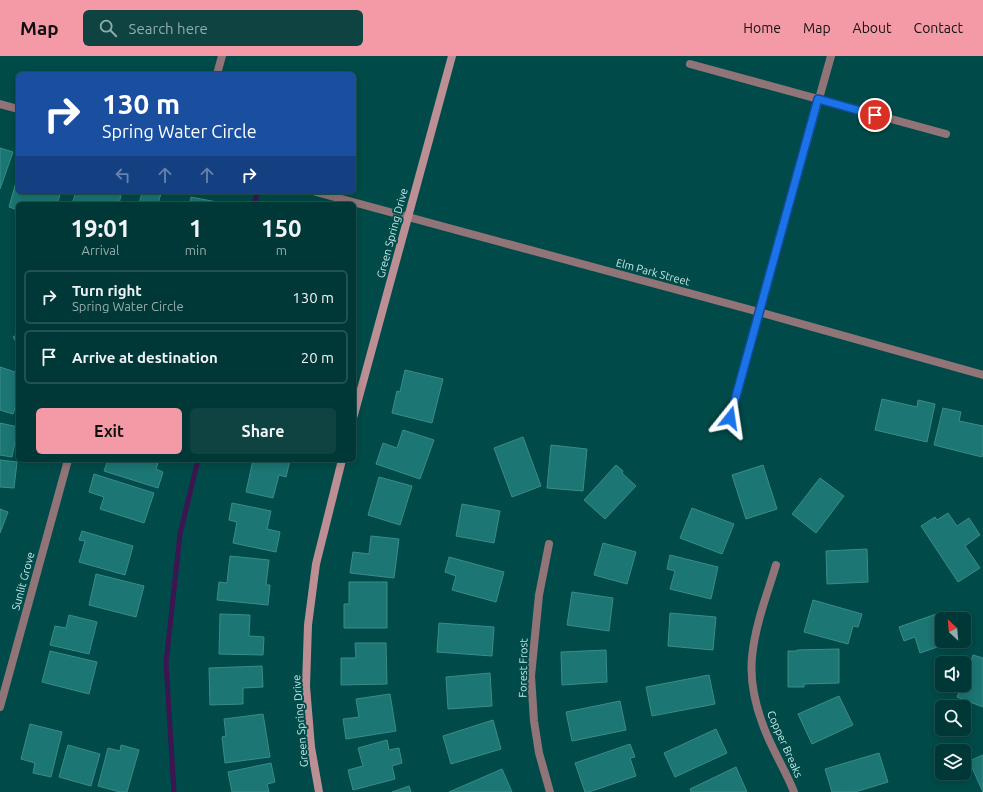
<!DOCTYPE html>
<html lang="en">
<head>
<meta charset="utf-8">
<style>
	:root { --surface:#003837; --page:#0e4342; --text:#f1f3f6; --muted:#95acad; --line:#225252; --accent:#f49aa6 }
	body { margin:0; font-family:Ubuntu,sans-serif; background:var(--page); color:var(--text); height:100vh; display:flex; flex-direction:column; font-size:15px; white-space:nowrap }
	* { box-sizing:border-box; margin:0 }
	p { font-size:13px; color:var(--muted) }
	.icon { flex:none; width:22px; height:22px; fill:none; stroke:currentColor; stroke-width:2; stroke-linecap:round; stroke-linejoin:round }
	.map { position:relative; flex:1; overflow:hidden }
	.side { position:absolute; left:16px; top:146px; width:340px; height:260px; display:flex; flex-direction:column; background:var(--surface); border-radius:6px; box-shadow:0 2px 10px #0003,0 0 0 1px var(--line) }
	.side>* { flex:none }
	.banner { position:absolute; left:16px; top:16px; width:340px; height:122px; border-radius:6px; box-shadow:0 2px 10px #0003,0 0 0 1px var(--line); background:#1a4fa0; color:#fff; overflow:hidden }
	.needle { width:26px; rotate:334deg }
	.buttons { position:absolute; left:935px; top:556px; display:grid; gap:8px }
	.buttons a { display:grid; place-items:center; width:36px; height:36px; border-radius:6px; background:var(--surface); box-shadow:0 2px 10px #0003,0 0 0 1px var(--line); font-size:20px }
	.pin { position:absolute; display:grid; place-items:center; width:34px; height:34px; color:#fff; margin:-17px; border:2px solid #fff; border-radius:50%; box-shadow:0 1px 4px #0007 }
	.me { position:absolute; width:44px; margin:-22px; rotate:15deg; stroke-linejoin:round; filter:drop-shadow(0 0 3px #0008) }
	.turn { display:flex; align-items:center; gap:14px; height:84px; padding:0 20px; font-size:18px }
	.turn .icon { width:52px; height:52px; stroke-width:2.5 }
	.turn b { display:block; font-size:28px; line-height:34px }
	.lanes { display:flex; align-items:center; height:38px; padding:0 20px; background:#0003; justify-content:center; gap:20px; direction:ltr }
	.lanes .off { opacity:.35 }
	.eta { display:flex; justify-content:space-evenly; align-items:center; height:68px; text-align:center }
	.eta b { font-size:24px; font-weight:600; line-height:28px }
	.cta { display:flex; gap:8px; margin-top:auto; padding:8px 20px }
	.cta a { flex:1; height:46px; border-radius:6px; background:var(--accent); color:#111; font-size:16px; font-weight:600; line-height:46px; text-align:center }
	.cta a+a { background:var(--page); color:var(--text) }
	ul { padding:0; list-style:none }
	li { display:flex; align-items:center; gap:12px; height:54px; margin:0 8px 6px; padding:0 12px; border:2px solid var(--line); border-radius:6px }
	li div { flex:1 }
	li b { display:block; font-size:15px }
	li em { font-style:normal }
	header { display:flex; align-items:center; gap:24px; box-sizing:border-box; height:56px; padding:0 20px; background:var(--accent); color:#111 }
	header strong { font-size:19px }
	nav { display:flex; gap:22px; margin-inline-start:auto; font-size:14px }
	.search { width:280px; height:36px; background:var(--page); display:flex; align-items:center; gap:10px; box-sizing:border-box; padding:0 14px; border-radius:6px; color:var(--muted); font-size:15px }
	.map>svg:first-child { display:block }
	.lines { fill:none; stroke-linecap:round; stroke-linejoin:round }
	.stream { stroke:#3b1650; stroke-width:5 }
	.building { fill:#1c7673; stroke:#398d89 }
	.street { stroke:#917477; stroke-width:8 }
	.secondary { stroke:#bc8f94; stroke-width:8 }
	.route-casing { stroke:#114b97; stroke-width:10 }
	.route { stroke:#1a73e8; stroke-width:7 }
	.labels { text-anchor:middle; stroke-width:4; stroke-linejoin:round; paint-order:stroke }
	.street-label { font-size:11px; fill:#c4eae8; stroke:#004b49 }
</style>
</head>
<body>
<header>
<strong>Map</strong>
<div class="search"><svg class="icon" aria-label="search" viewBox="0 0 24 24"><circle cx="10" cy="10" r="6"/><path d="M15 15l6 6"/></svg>Search here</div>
<nav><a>Home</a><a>Map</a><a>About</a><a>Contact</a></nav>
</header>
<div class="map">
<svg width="983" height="736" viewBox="0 0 983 736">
	<rect width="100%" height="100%" fill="#004b49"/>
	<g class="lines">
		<path class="stream" d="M254,148L257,138
			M174,736L166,607L180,478L198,404"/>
	</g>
	<path class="building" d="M0,92L13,96L0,133Z
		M18,119V136H61L57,148H18V154L9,151Z
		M76,136H110L121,139L119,148H72Z
		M142,136H154L161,138L158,147L162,148H139Z
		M191,141L217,146L216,148H190Z
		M18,278V289L13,281Z
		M0,311L18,317V344L13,358L0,354Z
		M405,314L443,323L432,367L392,357L397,335L400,336Z
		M882,343L917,351L918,344L935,348L927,386L875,374Z
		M943,352L961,356L959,365L983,370V396L982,401L934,389Z
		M0,367L18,371L12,401L0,399Z
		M403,374L434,384L420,423L376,408L383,387L397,392Z
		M523,381L541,430L512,441L494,392Z
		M551,389L587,393L583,435L547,432Z
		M0,404L17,406L14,432L0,431Z
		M108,404H159L156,413L163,416L158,432L104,415Z
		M253,404H290L286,421L279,419L273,442L246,436Z
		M616,409L623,415L622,417L636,430L605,463L584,444Z
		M763,409L777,453L746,463L732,419Z
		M94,418L154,437L144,467L100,453L104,441L89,436Z
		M379,421L412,430L400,469L368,459Z
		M820,422L844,440L816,477L792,458Z
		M232,447L271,455L267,473L280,476L276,496L233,487L237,466L229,464Z
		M462,448L500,455L494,487L456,480Z
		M692,452L734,468L722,498L680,482Z
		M0,453L8,456L0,477Z
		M948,457L957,470L969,462L980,479L965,490L980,512L958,526L921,470L935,461L937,464Z
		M82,475L133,490L125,519L79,506L85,485L79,484Z
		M371,480L399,483L394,522L350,517L353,496L369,498Z
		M603,487L636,496L627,528L594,519Z
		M867,493L868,526L827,528L826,495Z
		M670,499L718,511L711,543L670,533L675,515L667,513Z
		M230,500L269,504L266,529H270L268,549L217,544L219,526L227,527Z
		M449,501L504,516L496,546L452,534L456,520L445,516Z
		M96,518L144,530L136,561L89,549Z
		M349,526H387V572H344V548H349Z
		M572,536L613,542L609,575L567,569Z
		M813,544L862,558L858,571L853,570L848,588L804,576Z
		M942,556L944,563H942V585H955L920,597L915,581L904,585L899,571Z
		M670,557L716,561L713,594L668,590Z
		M220,558L250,559L249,580L264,581L263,599L219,598Z
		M69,559L97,566L89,598L50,589L55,570L66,572Z
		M439,567L494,571L492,600L437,596Z
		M355,587H386L387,628L341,629V602H356Z
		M839,593V627L804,628V631H788V595H797V594Z
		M606,594L607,626L562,629L561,596Z
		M50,595L97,606L89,638L42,626Z
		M973,599L983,602V651L957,641L962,629H964V624Z
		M262,610L263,631L243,632V648L210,649L209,612Z
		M490,617L492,650L448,653L446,621Z
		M709,619L715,648L652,660L646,631Z
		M390,638L396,675L346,683L343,663L359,661L356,643Z
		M839,640L853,669L812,688L798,658Z
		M620,645L626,674L572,685L566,656Z
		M263,658L270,701L225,707L222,681L226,680L224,663Z
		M493,664L501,693L451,708L443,680Z
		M30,668L62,676L51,721L33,717L35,707L21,703Z
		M716,673L727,697L675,721L664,697Z
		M387,684L389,694L399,692L402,707L392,710L395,723L353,734L348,714L363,710L358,692Z
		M630,688L635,701L630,702L636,720L589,736H585L575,707Z
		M68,689L100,698L91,730L59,721Z
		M121,689L139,694L127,736H120L98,730L108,692L120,695Z
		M879,697L888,726L855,736H832L825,713Z
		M983,699V736L969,705Z
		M271,707L275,726L267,728L269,736H232L228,716Z
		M736,711L747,736H691L690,733Z
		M502,713L512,736H449Z
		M409,730L411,736H392Z"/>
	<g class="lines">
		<path class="street" d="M690,8L946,78
			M217,18L222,0
			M0,48L18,53
			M316,136L759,256L983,319
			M730,362L759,256L831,0
			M549,488L539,539L531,620L534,665L539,697L550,736
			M776,509C767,539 755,569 752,601C750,623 755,648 763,669C771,692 785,713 794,736
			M0,651L68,404"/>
		<path class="secondary" d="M354,359L452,0
			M319,736L311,691L306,630L308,569L316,508L342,404"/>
	</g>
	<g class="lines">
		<defs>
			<path id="route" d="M730,362L818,43L875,59"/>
		</defs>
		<use href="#route" class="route-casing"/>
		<use href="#route" class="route"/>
	</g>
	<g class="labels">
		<g class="street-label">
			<text transform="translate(392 177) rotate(-75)" y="4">Green Spring Drive</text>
			<text transform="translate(653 216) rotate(15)" y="4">Elm Park Street</text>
			<text transform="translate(23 525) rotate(-75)" y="4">Sunlit Grove</text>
			<text transform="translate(523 612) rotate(-89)" y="4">Forest Frost</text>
			<text transform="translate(300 665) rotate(-95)" y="4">Green Spring Drive</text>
			<text transform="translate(785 688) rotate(66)" y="4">Copper Breaks</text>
		</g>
	</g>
</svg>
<div class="buttons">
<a><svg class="needle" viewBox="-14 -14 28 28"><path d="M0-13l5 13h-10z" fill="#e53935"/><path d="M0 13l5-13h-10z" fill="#95acad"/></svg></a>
<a><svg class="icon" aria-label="sound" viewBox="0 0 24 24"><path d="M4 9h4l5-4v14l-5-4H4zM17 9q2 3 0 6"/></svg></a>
<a><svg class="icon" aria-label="search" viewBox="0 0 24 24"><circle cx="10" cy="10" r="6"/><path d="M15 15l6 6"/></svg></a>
<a><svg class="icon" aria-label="layers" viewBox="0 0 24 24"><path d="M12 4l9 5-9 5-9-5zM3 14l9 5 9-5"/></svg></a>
</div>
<div class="pin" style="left:875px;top:59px;background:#d93025"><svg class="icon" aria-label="arrive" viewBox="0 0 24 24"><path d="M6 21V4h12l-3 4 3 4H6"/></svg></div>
<svg class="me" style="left:730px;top:362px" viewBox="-20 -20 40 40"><path d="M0-17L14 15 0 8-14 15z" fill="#1a73e8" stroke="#fff" stroke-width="4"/></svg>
<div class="banner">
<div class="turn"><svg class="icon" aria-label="right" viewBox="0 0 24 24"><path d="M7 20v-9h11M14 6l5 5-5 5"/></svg><div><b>130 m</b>Spring Water Circle</div></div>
<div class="lanes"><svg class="icon off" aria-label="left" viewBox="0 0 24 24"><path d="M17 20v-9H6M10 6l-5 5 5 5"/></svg><svg class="icon off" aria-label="ahead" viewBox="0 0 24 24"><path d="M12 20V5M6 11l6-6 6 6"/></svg><svg class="icon off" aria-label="ahead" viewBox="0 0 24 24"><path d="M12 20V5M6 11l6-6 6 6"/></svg><svg class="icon" aria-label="right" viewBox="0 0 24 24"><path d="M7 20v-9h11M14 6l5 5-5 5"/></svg></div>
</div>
<section class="side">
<div class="eta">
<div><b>19:01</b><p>Arrival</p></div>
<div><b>1</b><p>min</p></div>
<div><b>150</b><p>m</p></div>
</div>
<ul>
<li><svg class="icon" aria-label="right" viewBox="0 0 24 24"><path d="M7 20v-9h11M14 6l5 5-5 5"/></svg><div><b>Turn right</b><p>Spring Water Circle</p></div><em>130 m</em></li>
<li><svg class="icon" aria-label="arrive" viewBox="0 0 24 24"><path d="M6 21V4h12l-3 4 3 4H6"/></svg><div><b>Arrive at destination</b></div><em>20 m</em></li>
</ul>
<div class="cta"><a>Exit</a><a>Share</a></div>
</section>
</div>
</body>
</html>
